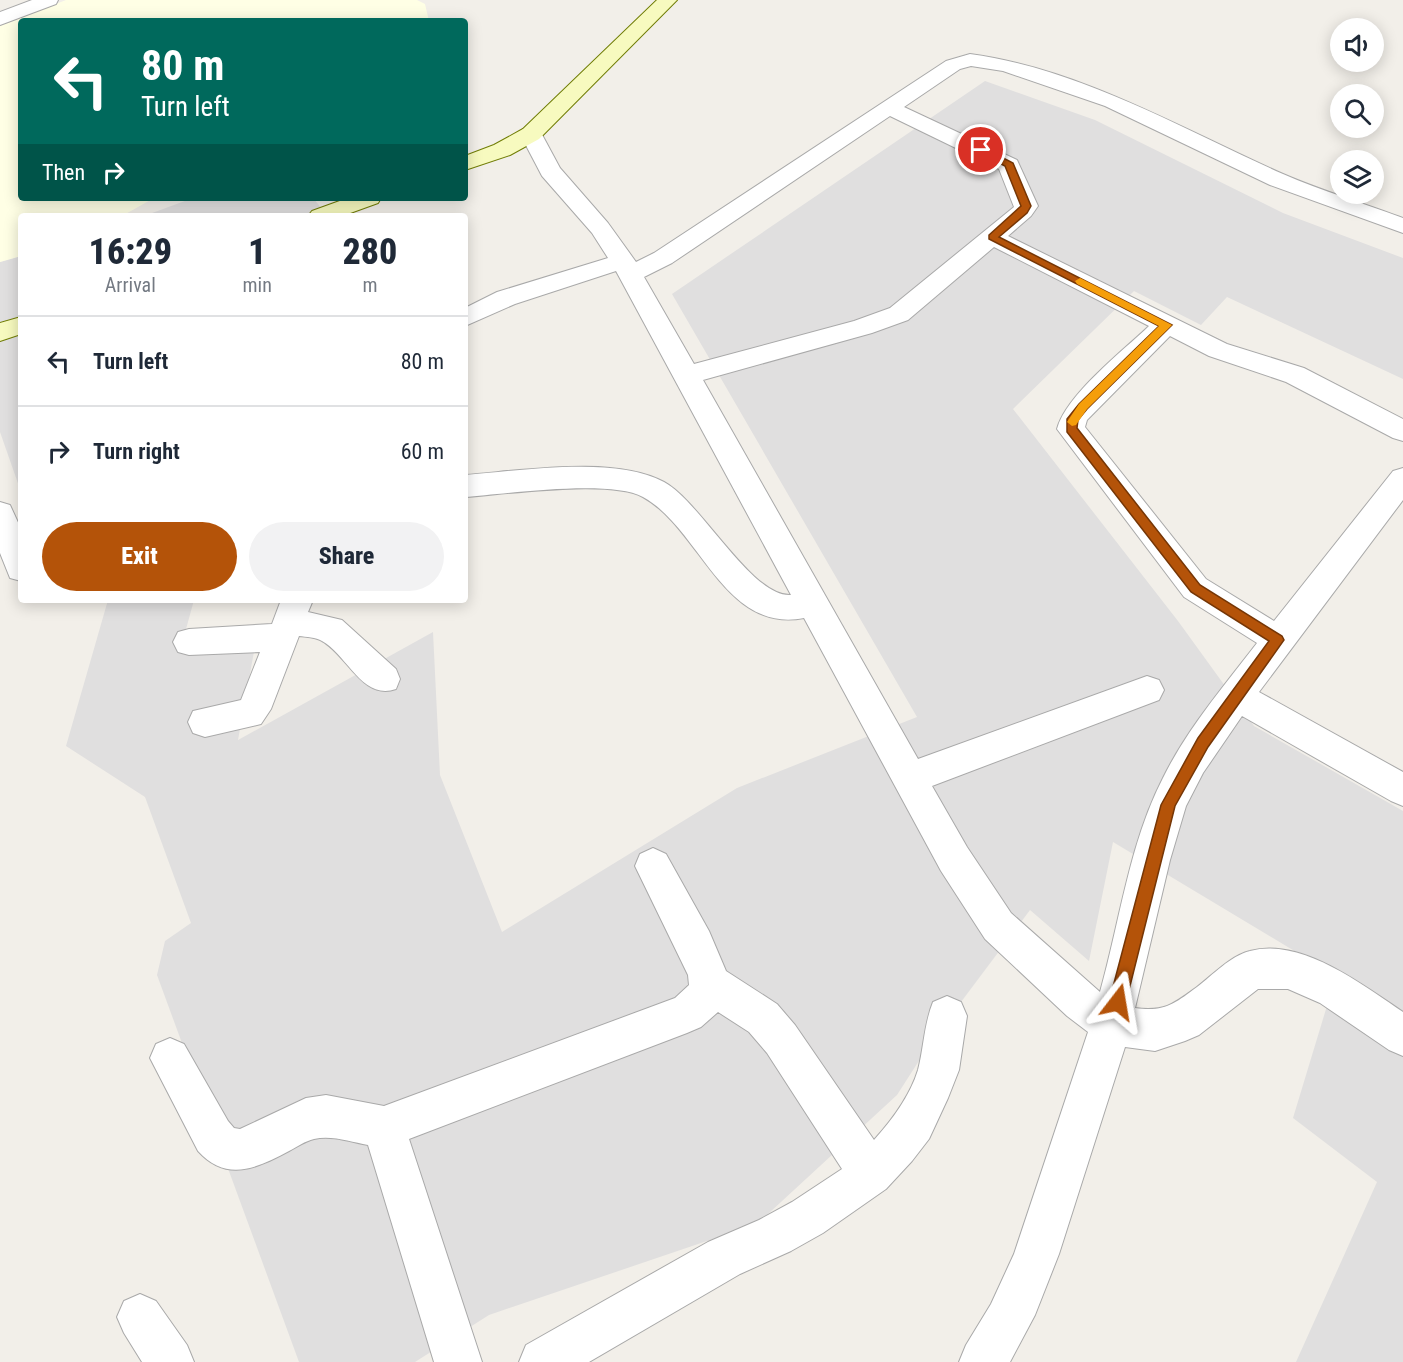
<!DOCTYPE html>
<html lang="en">
<head>
<meta charset="utf-8">
<style>
	:root { --surface:#fff; --page:#f2f2f3; --text:#1f2937; --muted:#747a83; --line:#e0e1e3; --accent:#b45309 }
	body { margin:0; font-family:"Roboto Condensed",sans-serif; background:var(--page); color:var(--text); height:100vh; display:flex; flex-direction:column; font-size:22px; white-space:nowrap }
	* { box-sizing:border-box; margin:0 }
	p { font-size:20px; color:var(--muted) }
	.icon { flex:none; width:33px; height:33px; fill:none; stroke:currentColor; stroke-width:2; stroke-linecap:round; stroke-linejoin:round }
	.map { position:relative; flex:1; overflow:hidden }
	.details { position:absolute; left:18px; top:213px; width:450px; height:390px; display:flex; flex-direction:column; background:var(--surface); border-radius:6px; box-shadow:0 3px 15px #0003 }
	.details>* { flex:none }
	.hud { position:absolute; left:18px; top:18px; width:450px; height:183px; border-radius:6px; box-shadow:0 3px 15px #0003; background:#00695c; color:#fff; overflow:hidden }
	.controls { position:absolute; left:1330px; top:18px; display:grid; gap:12px }
	.controls a { display:grid; place-items:center; width:54px; height:54px; border-radius:50%; background:var(--surface); box-shadow:0 3px 15px #0003; font-size:30px }
	.pin { position:absolute; display:grid; place-items:center; width:51px; height:51px; color:#fff; margin:-26px; border:3px solid #fff; border-radius:50%; box-shadow:0 2px 6px #0007 }
	.me { position:absolute; width:66px; margin:-33px; rotate:14deg; stroke-linejoin:round; filter:drop-shadow(0 0 4px #0008) }
	.turn { display:flex; align-items:center; gap:21px; height:126px; padding:0 24px; font-size:27px }
	.turn .icon { width:78px; height:78px; stroke-width:2.5 }
	.turn b { display:block; font-size:42px; line-height:51px }
	.then { display:flex; align-items:center; height:57px; padding:0 24px; background:#0003; gap:12px; font-size:22px }
	.eta { display:flex; justify-content:space-evenly; align-items:center; height:102px; text-align:center }
	.eta b { font-size:36px; font-weight:800; line-height:42px }
	.action { display:flex; gap:12px; margin-top:auto; padding:12px 24px }
	.action a { flex:1; height:69px; border-radius:36px; background:var(--accent); color:#fff; font-size:24px; font-weight:800; line-height:69px; text-align:center }
	.action a+a { background:var(--page); color:var(--text) }
	ul { padding:0; list-style:none }
	li { display:flex; align-items:center; gap:18px; height:90px; padding:0 24px; border-top:2px solid var(--line) }
	li div { flex:1 }
	li b { display:block; font-size:22px }
	li em { font-style:normal }
	.map>svg:first-child { display:block }
	.residential { fill:#e0dfdf }
	.education { fill:#ffffe5 }
	.lines { fill:none; stroke-linecap:round; stroke-linejoin:round }
	.street-casing { stroke:#a9a9a9; stroke-width:2 }
	.secondary-casing { stroke:#707d05; stroke-width:2 }
	.street { fill:#fff; fill-rule:evenodd }
	.secondary { fill:#f7fabf; fill-rule:evenodd }
	.route { fill:#b45309; stroke:#753606; stroke-width:1.5 }
	.slow { fill:#f59e0b }
</style>
</head>
<body>
<div class="map">
<svg width="1403" height="1362" viewBox="0 0 1403 1362">
	<rect width="100%" height="100%" fill="#f2efe9"/>
	<path class="residential" d="M985,81L1095,120L1283,213L1403,258V379L1227,297L1201,325L1134,291L1013,409L1178,621L1254,726L1403,811V1362H1296L1377,1182L1293,1118L1336,976L1113,842L1089,961L1030,910L931,1042L897,1095L757,1224L489,1315L415,1362H299L157,975L165,941L191,923L145,797L66,746L108,600H194L180,651L255,646L238,740L433,632L440,775L502,932L737,788L917,717L672,294Z
		M193,198H313L328,216H144Z
		M21,256V492L0,432V262Z"/>
	<path class="education" d="M66,0H417L425,4L429,21H21V198H154L122,216H21V256L0,262V26Z"/>
	<g class="lines">
		<defs>
			<path id="street" d="M32,0H58L56,4L0,25V12Z
				M970,54C1081,69 1182,129 1283,174C1322,191 1363,203 1403,218V233L1270,185L1105,106L1003,71L971,66L960,69L904,107L1017,160L1038,206L1031,216L1008,236L1227,344L1304,368L1403,419V441L1393,438L1286,382L1209,356L1170,336L1087,420L1085,427L1206,579L1274,621L1393,471L1403,468V500L1259,692L1403,772V806L1391,801L1242,716L1203,773L1186,806L1170,860L1135,1008C1165,1012 1174,1004 1197,987C1213,975 1230,956 1250,951C1301,937 1363,985 1403,1012V1056L1389,1050L1320,1003L1288,989H1258L1199,1035L1185,1041L1155,1051L1125,1047L1059,1254L1035,1315L1010,1362H959L966,1345L991,1304L1014,1254L1088,1032L1067,1016L985,939L941,871L804,618C724,634 700,528 643,497C610,479 506,494 465,497V475C520,471 615,455 664,482C701,502 752,598 791,595L616,271L515,304L465,326V308L497,292L608,258L592,233L542,176L520,134L523,129L531,128L539,129L560,168L608,223L636,262L654,253L946,61ZM890,116L999,169L1014,207L890,308L854,321L694,364L644,277L672,263ZM994,247L1149,326C1123,351 1066,395 1057,429L1184,597L1257,643C1224,686 1187,729 1163,778C1129,844 1120,921 1100,992L1011,913L967,847L932,786L1159,700L1164,690L1159,680L1147,676L918,759L703,380L872,333L908,320Z
				M0,502L10,505L21,529V581L10,578L0,553Z
				M281,600H313L308,612L342,620L396,669L400,679L396,689C362,701 347,654 322,641C316,637 306,637 299,636L271,709L261,724L205,737L193,733L188,722L193,711L241,700L260,652L189,655L178,652L173,642L178,632L189,629L272,624Z
				M653,848L666,854L709,931L726,971L777,1004L795,1025L874,1140C892,1120 910,1096 918,1070C924,1047 924,1024 933,1002L947,996L961,1002L967,1016L959,1070L948,1098L929,1139L912,1161L886,1189L823,1233L791,1251L740,1274L589,1362H519L526,1345L708,1242L759,1220L792,1202L842,1169L767,1053L749,1032L718,1012L701,1027L687,1033L409,1139L482,1362H434L368,1145C351,1142 332,1135 314,1139C305,1141 297,1147 289,1151C257,1168 227,1183 198,1151L150,1058L156,1044L170,1038L184,1044L228,1121L234,1128L240,1129L306,1098L326,1095L384,1106L675,998L689,985L688,975L635,866L640,854Z
				M140,1294L156,1301L187,1345L194,1362H142L124,1333L117,1317L124,1301Z"/>
			<path id="secondary" d="M657,0H677L539,139L510,155L465,170V156L494,145L523,129Z
				M348,198H381L378,203L342,216H308L312,211Z
				M21,317V334L0,341V323Z"/>
		</defs>
		<use href="#street" class="street-casing"/>
		<use href="#secondary" class="secondary-casing"/>
		<use href="#street" class="street"/>
		<use href="#secondary" class="secondary"/>
	</g>
	<path class="route" d="M978,148H984L1013,163L1031,206L1027,213L999,237L1172,325L1087,409L1078,420L1077,428L1200,585L1282,636L1284,640L1208,747L1175,806L1126,1002L1123,1007L1118,1010L1112,1007L1109,1002L1161,805L1198,738L1269,641L1191,592L1067,432V419L1079,404L1159,326L989,239V235L1021,206L1005,166L978,152Z"/>
	<path class="slow" d="M1080,278L1172,325L1087,409L1076,425L1072,426L1067,422L1079,404L1159,326L1077,284L1075,281Z"/>
</svg>
<div class="controls">
<a><svg class="icon" aria-label="sound" viewBox="0 0 24 24"><path d="M4 9h4l5-4v14l-5-4H4zM17 9q2 3 0 6"/></svg></a>
<a><svg class="icon" aria-label="search" viewBox="0 0 24 24"><circle cx="10" cy="10" r="6"/><path d="M15 15l6 6"/></svg></a>
<a><svg class="icon" aria-label="layers" viewBox="0 0 24 24"><path d="M12 4l9 5-9 5-9-5zM3 14l9 5 9-5"/></svg></a>
</div>
<div class="pin" style="left:981px;top:150px;background:#d93025"><svg class="icon" aria-label="arrive" viewBox="0 0 24 24"><path d="M6 21V4h12l-3 4 3 4H6"/></svg></div>
<svg class="me" style="left:1118px;top:1002px" viewBox="-20 -20 40 40"><path d="M0-17L14 15 0 8-14 15z" fill="#b45309" stroke="#fff" stroke-width="4"/></svg>
<div class="hud">
<div class="turn"><svg class="icon" aria-label="left" viewBox="0 0 24 24"><path d="M17 20v-9H6M10 6l-5 5 5 5"/></svg><div><b>80 m</b>Turn left</div></div>
<div class="then">Then<svg class="icon" aria-label="right" viewBox="0 0 24 24"><path d="M7 20v-9h11M14 6l5 5-5 5"/></svg></div>
</div>
<section class="details">
<div class="eta">
<div><b>16:29</b><p>Arrival</p></div>
<div><b>1</b><p>min</p></div>
<div><b>280</b><p>m</p></div>
</div>
<ul>
<li><svg class="icon" aria-label="left" viewBox="0 0 24 24"><path d="M17 20v-9H6M10 6l-5 5 5 5"/></svg><div><b>Turn left</b></div><em>80 m</em></li>
<li><svg class="icon" aria-label="right" viewBox="0 0 24 24"><path d="M7 20v-9h11M14 6l5 5-5 5"/></svg><div><b>Turn right</b></div><em>60 m</em></li>
</ul>
<div class="action"><a>Exit</a><a>Share</a></div>
</section>
</div>
</body>
</html>
